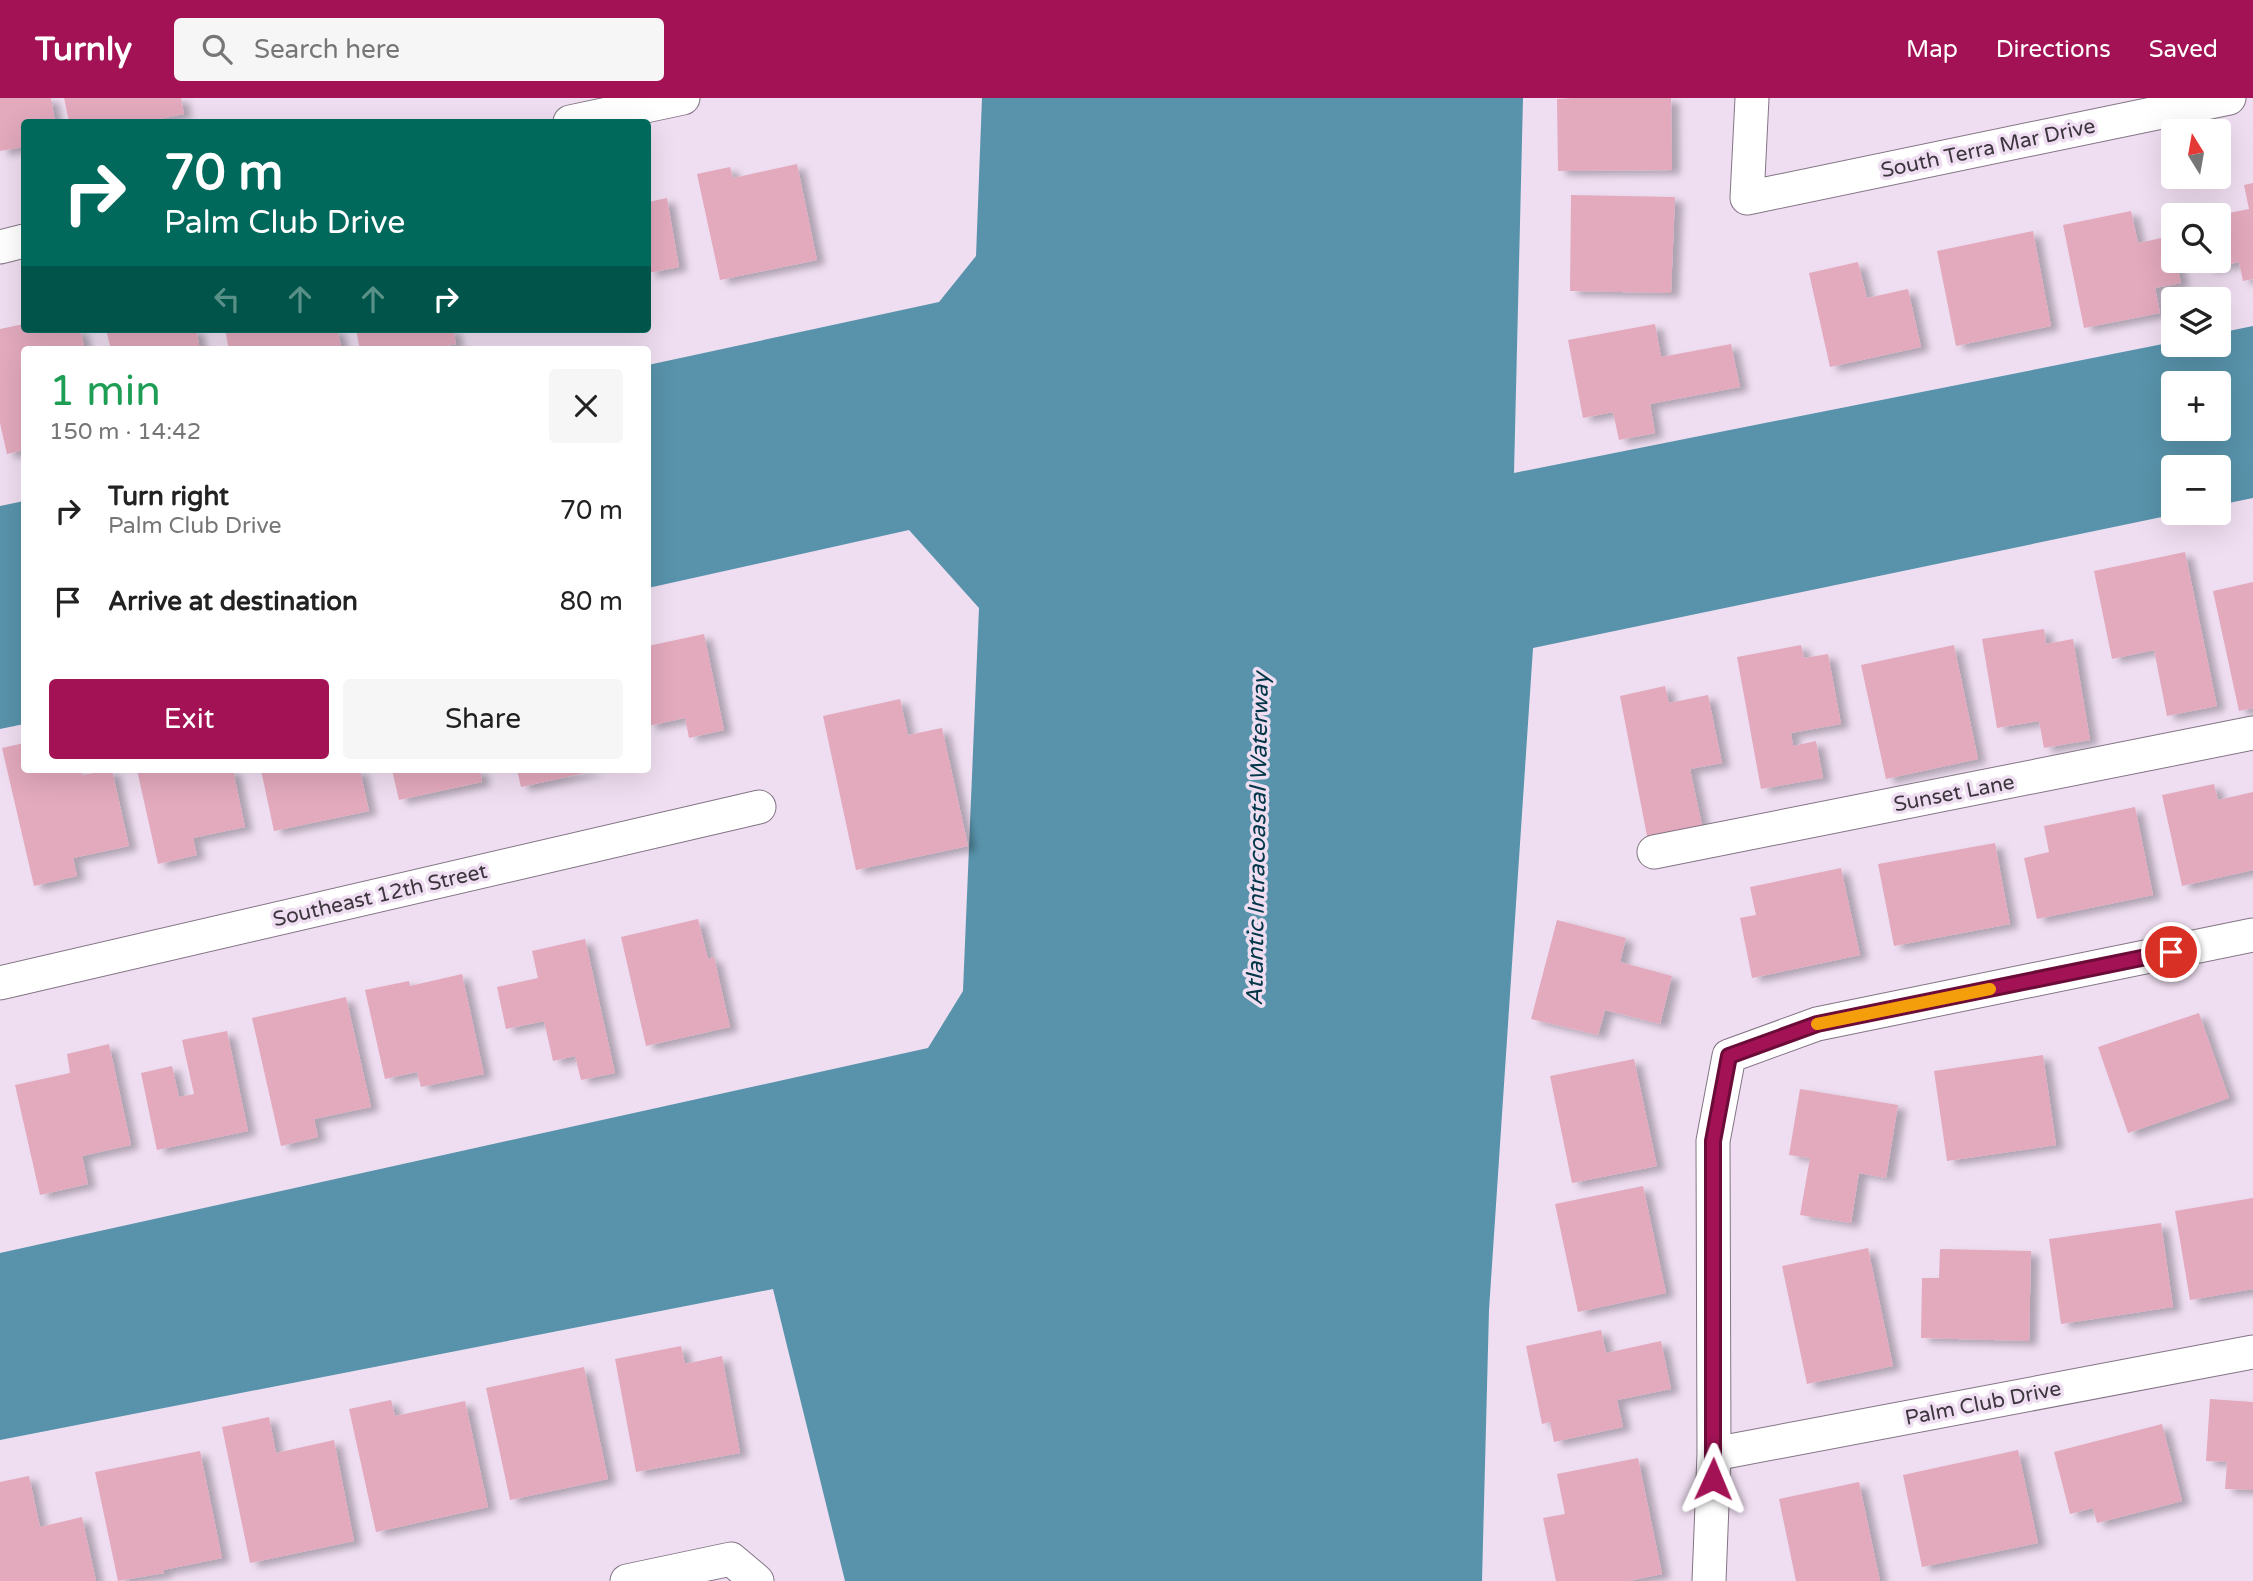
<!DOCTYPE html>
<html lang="en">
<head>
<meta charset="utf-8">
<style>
	:root { --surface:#fff; --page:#f6f6f6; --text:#222; --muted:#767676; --accent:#a31255 }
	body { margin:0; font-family:"Varela Round",sans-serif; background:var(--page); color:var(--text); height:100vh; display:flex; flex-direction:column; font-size:26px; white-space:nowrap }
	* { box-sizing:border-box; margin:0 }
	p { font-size:23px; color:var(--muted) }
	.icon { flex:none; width:38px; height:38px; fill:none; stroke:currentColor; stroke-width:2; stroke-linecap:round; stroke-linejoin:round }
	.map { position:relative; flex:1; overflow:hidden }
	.details { position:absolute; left:21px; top:248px; width:630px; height:427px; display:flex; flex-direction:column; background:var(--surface); border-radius:7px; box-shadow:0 7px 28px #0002 }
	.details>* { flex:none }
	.banner { position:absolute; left:21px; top:21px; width:630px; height:214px; border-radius:7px; box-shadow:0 7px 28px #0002; background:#00695c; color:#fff; overflow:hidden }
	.needle { width:46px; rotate:349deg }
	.fabs { position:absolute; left:2161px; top:21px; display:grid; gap:14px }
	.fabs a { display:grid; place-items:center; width:70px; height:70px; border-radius:7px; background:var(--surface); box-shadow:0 7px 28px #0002; font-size:35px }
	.pin { position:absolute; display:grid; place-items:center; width:60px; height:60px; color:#fff; margin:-30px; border:4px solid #fff; border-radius:50%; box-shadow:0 2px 7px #0007 }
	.me { position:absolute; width:77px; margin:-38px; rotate:1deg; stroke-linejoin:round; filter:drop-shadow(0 0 5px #0008) }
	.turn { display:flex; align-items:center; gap:24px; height:147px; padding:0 28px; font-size:32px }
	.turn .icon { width:91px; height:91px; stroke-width:2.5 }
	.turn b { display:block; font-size:49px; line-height:60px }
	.lanes { display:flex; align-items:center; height:66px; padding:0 28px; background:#0003; justify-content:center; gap:35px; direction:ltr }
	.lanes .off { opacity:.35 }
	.round { display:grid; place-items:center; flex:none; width:74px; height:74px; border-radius:7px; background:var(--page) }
	.head { display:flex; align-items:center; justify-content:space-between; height:119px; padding:0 28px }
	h1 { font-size:42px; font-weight:600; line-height:52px; color:#1e9e55 }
	.cta { display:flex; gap:14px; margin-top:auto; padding:14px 28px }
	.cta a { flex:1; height:80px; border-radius:7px; background:var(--accent); color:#fff; font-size:28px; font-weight:600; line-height:80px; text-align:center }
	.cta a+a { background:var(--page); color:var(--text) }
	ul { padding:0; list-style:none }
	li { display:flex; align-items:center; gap:21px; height:91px; padding:0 28px }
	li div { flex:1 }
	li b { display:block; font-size:26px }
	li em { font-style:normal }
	header { display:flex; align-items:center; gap:42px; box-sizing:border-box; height:98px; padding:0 35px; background:var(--accent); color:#fff }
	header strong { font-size:33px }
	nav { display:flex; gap:38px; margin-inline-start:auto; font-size:24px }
	.search { width:490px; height:63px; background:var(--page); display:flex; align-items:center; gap:18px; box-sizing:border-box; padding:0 24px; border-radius:7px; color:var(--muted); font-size:26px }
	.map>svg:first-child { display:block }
	.water { fill:#5893ab; fill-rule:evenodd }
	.building { fill:#e3a9bd; filter:url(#shadow) }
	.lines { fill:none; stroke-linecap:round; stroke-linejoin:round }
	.street-casing { stroke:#837485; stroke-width:35 }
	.street { stroke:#fff; stroke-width:33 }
	.route-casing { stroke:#6a0c37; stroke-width:18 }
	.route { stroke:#a31255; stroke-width:12 }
	.slow { stroke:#f59e0b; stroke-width:12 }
	.labels { text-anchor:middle; stroke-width:7; stroke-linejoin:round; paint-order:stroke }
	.street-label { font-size:21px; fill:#3c353d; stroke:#efdef1 }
	.water-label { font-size:23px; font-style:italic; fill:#003647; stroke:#efdef1 }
</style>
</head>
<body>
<header>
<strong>Turnly</strong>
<div class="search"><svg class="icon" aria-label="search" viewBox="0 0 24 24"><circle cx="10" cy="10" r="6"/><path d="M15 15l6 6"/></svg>Search here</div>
<nav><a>Map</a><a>Directions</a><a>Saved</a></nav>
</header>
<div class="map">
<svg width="2253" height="1483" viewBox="0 0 2253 1483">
	<defs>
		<filter id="shadow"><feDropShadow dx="8" dy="4.5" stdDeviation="3.5" flood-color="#0004"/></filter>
	</defs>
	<rect width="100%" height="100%" fill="#efdef1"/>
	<path class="water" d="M982,0H1523L1514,375L2173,244L2174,247H2219V235L2253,228V400L2219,407V369H2174V415H2181L1533,550L1489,1212L1482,1483H845L773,1191L0,1342V1155L928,950L963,893L979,510L909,432L648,490V267L939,204L976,158ZM2174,285H2219V331H2174Z
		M24,403V626L0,631V408Z"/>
	<path class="building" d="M0,0H51L55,24H24V49L0,53Z
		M64,0H181L184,16L145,24H69Z
		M1572,0H1671L1672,72L1558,73L1557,1Z
		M797,66L817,162L720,182L697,76L730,69L733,80Z
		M2253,85V181L2243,183L2239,164L2208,171L2206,163H2219V117L2249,111L2244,87Z
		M1571,97L1675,99L1671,195L1570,193Z
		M667,100L679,169L648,175V104Z
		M2131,113L2138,145L2171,138L2174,163H2176L2181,185L2155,190L2160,215L2084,230L2063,127Z
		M2033,133L2051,228L1956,248L1937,153Z
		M1858,164L1867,200L1908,191L1921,249L1830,269L1809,175Z
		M24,226V231H80L85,252H24V352L7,356L0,325V231Z
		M1655,226L1661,259L1731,246L1740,289L1650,306L1655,335L1619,342L1613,314L1583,320L1568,242Z
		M106,231H141L142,235L159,231H196L200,252H111Z
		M225,231H337L342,252H229Z
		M356,231H453L456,246L425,252H360Z
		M2185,454L2217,608L2167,618L2154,552L2112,561L2094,473Z
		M2253,484V610L2239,613L2213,493Z
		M2044,531L2046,546L2073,541L2090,642L2044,650L2039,623L1997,630L1982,541Z
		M704,536L724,632L689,640L685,620L648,628V548Z
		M1801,547L1804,560L1828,556L1841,626L1791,635L1793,648L1816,643L1823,680L1761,691L1737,559Z
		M1954,547L1978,661L1886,681L1861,567Z
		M1665,588L1669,605L1708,597L1722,665L1690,671L1704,737L1649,748L1620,598Z
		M900,601L908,637L942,630L968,748L856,772L823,618Z
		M24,645V672H81L82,677L112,672L129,748L73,760L77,778L34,788L2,650Z
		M137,672H233L245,729L193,740L197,757L158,766Z
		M261,672H360L369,713L274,733Z
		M392,672H480L482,684L399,702Z
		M517,672H593V673L521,689Z
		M2214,686L2218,702L2253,694V772L2182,788L2162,697Z
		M2135,709L2153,797L2037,821L2024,760L2049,754L2044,728Z
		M1995,745L2010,826L1894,848L1878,766Z
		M1841,770L1860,857L1752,880L1740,820L1756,817L1750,789Z
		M698,821L708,861L714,859L730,929L646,948L621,839Z
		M1557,822L1626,840L1620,864L1672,878L1660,926L1605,912L1598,937L1531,921Z
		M585,841L615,975L581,982L575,958L553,963L544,923L506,931L497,889L538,880L532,853Z
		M462,876L484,976L421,989L417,974L385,981L365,892L409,883L410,888Z
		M346,899L371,1009L314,1021L318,1039L281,1048L252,920Z
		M2199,915L2229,1000L2128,1035L2098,949Z
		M227,933L248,1033L157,1052L141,975L172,968L179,999L194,996L182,942Z
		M109,946L131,1047L82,1058L88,1086L40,1097L15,987L70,975L67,956Z
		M2043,957L2056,1047L1947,1063L1934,973Z
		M1634,961L1657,1068L1572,1085L1550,978Z
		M1800,991L1898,1007L1886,1080L1859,1075L1851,1125L1800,1117L1810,1060L1789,1057Z
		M1643,1088L1666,1195L1578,1214L1555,1106Z
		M2253,1100V1191L2190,1202L2175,1113Z
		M2161,1125L2173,1209L2061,1226L2049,1141Z
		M1868,1150L1893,1268L1807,1286L1782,1168Z
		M1940,1151L2031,1153L2029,1243L1921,1240L1922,1180H1939Z
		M1601,1232L1606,1255L1661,1243L1671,1291L1617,1302L1623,1329L1554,1344L1550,1324L1542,1326L1526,1248Z
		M681,1248L685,1266L722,1258L740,1355L636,1374L615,1261Z
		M584,1269L608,1381L510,1402L486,1290Z
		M2210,1301L2253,1304V1392L2225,1391L2227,1364L2206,1363Z
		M391,1302L395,1318L465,1303L488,1409L376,1434L349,1311Z
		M269,1319L276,1355L334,1342L354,1443L250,1465L222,1329Z
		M2162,1326L2182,1403L2097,1425L2093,1410L2070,1416L2054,1354Z
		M2018,1352L2038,1445L1922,1469L1903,1377Z
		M200,1353L222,1460L163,1472L164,1475L118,1483L95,1374Z
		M1638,1360L1662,1476L1628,1483H1556L1543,1420L1565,1416L1557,1376Z
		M29,1378L40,1429L82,1419L96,1483H0V1384Z
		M1859,1384L1880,1483H1796L1779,1401Z"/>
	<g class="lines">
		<defs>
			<path id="street" d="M1752,0L1747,100L2229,0
				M570,24L683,0
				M0,149L24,143
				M1654,754L2253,635
				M0,885L759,709
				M1714,1356L2253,1254
				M627,1483L731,1461L757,1483
				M1709,1483L1714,1356L1713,1043L1729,958L1817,926L2253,837"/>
		</defs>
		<use href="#street" class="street-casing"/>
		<use href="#street" class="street"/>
	</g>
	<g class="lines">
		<defs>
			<path id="route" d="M1713,1381V1043L1729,958L1817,926L2171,854"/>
		</defs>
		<use href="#route" class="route-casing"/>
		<use href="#route" class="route"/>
		<path class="slow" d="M1817,926L1990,891"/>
	</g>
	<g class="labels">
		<g class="street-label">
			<text transform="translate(1988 50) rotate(-12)" y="7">South Terra Mar Drive</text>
			<text transform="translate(1954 695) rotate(-11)" y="7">Sunset Lane</text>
			<text transform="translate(380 797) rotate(-13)" y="7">Southeast 12th Street</text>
			<text transform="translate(1983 1305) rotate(-11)" y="7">Palm Club Drive</text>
		</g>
		<g class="water-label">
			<text transform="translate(1257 741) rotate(-89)" y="8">Atlantic Intracoastal Waterway</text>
		</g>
	</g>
</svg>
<div class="fabs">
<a><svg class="needle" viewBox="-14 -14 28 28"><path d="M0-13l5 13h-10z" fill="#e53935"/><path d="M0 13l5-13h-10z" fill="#767676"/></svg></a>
<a><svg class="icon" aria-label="search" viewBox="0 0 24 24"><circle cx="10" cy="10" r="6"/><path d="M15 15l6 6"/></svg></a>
<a><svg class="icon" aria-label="layers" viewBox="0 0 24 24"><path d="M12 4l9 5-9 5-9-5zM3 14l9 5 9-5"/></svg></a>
<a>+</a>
<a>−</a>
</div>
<div class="pin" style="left:2171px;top:854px;background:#d93025"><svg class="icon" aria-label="arrive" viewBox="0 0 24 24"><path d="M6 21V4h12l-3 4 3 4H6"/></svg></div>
<svg class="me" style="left:1713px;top:1381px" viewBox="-20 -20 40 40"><path d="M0-17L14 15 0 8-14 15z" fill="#a31255" stroke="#fff" stroke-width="4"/></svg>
<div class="banner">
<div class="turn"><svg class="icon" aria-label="right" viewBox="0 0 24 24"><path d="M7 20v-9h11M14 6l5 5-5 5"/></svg><div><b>70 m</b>Palm Club Drive</div></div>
<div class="lanes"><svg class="icon off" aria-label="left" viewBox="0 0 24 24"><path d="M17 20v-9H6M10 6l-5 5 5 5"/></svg><svg class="icon off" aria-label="ahead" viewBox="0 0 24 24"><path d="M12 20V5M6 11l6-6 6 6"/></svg><svg class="icon off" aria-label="ahead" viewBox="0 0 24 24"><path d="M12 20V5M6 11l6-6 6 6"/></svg><svg class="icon" aria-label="right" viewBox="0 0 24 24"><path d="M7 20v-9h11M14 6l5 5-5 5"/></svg></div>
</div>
<section class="details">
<div class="head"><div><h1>1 min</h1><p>150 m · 14:42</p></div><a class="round"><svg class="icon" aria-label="close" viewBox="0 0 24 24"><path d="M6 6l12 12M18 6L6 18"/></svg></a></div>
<ul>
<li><svg class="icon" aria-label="right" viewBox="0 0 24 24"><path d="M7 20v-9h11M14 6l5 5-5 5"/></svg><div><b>Turn right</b><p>Palm Club Drive</p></div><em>70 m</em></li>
<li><svg class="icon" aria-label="arrive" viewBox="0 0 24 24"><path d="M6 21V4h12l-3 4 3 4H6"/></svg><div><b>Arrive at destination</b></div><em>80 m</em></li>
</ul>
<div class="cta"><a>Exit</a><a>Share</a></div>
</section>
</div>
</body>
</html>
